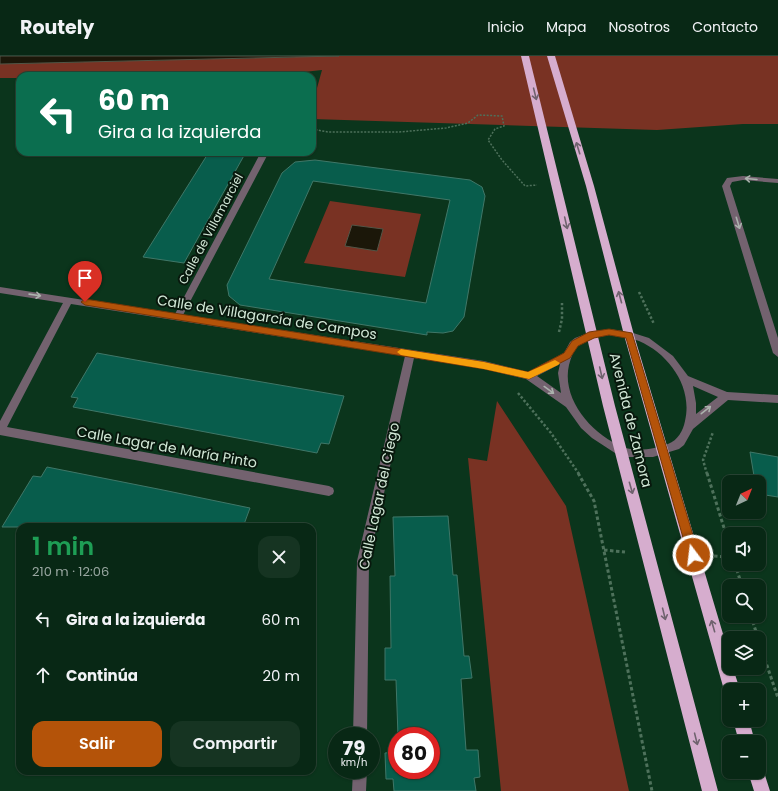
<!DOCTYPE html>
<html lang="es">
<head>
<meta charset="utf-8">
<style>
	:root { --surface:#082815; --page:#163422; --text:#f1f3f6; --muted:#98a6a0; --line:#294434; --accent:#b45309 }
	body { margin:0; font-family:Poppins,sans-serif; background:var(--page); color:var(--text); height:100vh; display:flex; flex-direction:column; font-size:15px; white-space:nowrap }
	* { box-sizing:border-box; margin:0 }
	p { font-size:13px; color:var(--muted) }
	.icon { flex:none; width:22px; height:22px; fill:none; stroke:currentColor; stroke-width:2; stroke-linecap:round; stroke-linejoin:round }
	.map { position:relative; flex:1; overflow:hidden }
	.panel { position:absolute; left:16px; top:467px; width:300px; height:252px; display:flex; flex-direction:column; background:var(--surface); border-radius:12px; box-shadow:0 1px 3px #0004,0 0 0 1px var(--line) }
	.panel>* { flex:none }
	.banner { position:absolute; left:16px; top:16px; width:300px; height:84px; border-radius:12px; box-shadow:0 1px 3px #0004,0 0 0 1px var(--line); background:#0b6e4f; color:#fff; overflow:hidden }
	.needle { width:26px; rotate:43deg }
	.tools { position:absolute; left:722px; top:419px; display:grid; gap:8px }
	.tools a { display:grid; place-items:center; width:44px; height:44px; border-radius:8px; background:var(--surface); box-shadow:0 1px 3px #0004,0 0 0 1px var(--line); font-size:20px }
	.speed { position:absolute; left:328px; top:671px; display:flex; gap:8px; font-size:20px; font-weight:700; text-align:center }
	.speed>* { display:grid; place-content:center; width:52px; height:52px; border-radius:50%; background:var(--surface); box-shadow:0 1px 3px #0004,0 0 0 1px var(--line); line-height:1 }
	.speed small { font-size:10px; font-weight:400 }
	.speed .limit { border:6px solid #d22; background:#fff; color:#111 }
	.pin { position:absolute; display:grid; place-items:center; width:34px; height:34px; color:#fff; margin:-41px -17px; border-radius:50% 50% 50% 0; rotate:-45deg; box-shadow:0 0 4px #0007 }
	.pin .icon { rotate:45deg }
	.me { position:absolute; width:44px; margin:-22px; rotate:345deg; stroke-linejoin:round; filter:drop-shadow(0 0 3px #0008) }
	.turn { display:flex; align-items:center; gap:14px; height:84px; padding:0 16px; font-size:18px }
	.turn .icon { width:52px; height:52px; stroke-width:2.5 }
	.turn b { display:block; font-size:28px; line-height:34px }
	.round { display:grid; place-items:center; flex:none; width:42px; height:42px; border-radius:12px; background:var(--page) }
	.head { display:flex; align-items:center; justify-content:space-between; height:68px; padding:0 16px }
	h1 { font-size:24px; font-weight:600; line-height:30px; color:#1e9e55 }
	.primary-button { display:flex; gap:8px; margin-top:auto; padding:8px 16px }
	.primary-button a { flex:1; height:46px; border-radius:12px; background:var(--accent); color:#fff; font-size:16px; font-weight:600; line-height:46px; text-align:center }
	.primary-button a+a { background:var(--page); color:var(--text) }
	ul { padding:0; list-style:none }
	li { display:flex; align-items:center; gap:12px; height:56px; padding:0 16px }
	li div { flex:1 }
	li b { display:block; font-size:15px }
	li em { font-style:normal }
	header { display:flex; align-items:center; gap:24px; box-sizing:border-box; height:56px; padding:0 20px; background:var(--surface); border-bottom:1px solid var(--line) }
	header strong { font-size:19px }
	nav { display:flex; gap:22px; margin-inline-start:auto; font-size:14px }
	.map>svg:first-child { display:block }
	.green { fill:#793223 }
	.water { fill:#1b1709; stroke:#525546 }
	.building { fill:#085d4c; stroke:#407768; fill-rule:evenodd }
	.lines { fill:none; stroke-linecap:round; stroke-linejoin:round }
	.path-far2 { stroke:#4e715b; stroke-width:1.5; stroke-dasharray:2 1.5; stroke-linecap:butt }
	.path-far1 { stroke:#4e715b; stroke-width:2.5; stroke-dasharray:2.5 2; stroke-linecap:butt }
	.path { stroke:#4e715b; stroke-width:3; stroke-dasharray:3.5 2.5; stroke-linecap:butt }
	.street { fill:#73626f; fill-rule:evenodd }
	.highway { fill:#d6adce; fill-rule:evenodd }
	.oneway { stroke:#6f626e }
	.oneway2 { stroke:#abb2ad }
	.route { fill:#b45309; stroke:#753606 }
	.slow { fill:#f59e0b }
	.labels { text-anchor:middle; stroke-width:4; stroke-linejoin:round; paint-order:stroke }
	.far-street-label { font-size:12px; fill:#d1e7d6; stroke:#08180d }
	.street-label { font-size:14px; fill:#d1e7d6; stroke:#08180d }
</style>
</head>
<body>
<header>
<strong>Routely</strong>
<nav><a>Inicio</a><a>Mapa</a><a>Nosotros</a><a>Contacto</a></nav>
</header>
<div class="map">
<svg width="778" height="735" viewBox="0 0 778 735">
	<rect width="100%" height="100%" fill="#0b351c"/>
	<path class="green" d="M339,0H778V68H743L657,74L312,63V50L322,14L267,20H197L191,18L174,20H20V22H0V8Z
		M330,145L421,158L405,221L304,207Z
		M497,345L566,450L629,735H501L468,402L487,405Z"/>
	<path class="water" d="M0,0H339L0,8Z
		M352,169L383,173L377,195L345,190Z"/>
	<path class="building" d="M209,96H246L184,207L143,201Z
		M315,104L470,124L482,131L485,140L464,261L453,275L443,277L427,276V279L240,249L229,240L227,229L282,117L295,106ZM313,125L450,144L426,247L269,223Z
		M97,297L180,312L344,340L329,388L321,387L317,397L73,351L78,342L71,341Z
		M750,396L778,401V441L759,438V426H755Z
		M47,411L163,434L250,452L243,471H2L33,420L41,421Z
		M448,460L453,519H457L464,600H469L472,622L461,623L466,694H478L480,721L474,722L476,735H394L393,723H386L385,697L397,696V714H431V680H398L396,624H385V592H391L390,520H395L393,461Z"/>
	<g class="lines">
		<path class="path-far2" d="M312,73L328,76H399L446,72L468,67L478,59L502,60L504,70L495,73L488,84L502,104L525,130L537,129"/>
		<path class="path-far1" d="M639,236L654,268
			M559,276L562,263V247
			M518,337L551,377L579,418
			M707,418L703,404L713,376"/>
		<path class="path" d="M578,417L594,445L652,735
			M707,417L729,488
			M604,494L625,496
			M714,500L729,501
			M735,508L742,530
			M751,560L758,582
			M759,586L778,642"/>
		<path class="street" d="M261,96H269L183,259L484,305L528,316L564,297L570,286L575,282L591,276L609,273L630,276L649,282L673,300L688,320L727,336L778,339V347L728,344L693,373L684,389L679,393L653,401H628L615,397L592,382L581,372L566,351L526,323L484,313L414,302L369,505L367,680H353L357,505L405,300L71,248L7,371L329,430L333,432L334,435L333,438L329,440L0,379V365L63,247L0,237V231L175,258ZM609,279C619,281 629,281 639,285C669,298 693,331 685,365C683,375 678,384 668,388C655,393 636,396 623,391C592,379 561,343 569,309C571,302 573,295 578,290C586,282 599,281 609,279ZM560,308L558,317L561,337L537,320ZM693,330L718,341L696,358V347Z
			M743,120L778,123V127L743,124L732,126L730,130L778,282V301L773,297L722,130L727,122Z
			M353,714H367L366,735H352Z"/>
		<path class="highway" d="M521,0H529L615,350L718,735H702L603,350Z
			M547,0H555L594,130L634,279L729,598V612H733L740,634H729V641L727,639L724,634L624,279L586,130Z
			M733,664H749L755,686H739Z
			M759,709L762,710L770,735H754L748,716H759Z"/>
	</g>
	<defs><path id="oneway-shaft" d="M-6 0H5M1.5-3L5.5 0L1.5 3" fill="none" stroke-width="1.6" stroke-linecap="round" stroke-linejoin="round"/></defs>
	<g class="oneway">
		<use href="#oneway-shaft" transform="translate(535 38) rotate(76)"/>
		<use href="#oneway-shaft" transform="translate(578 92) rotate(-107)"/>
		<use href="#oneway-shaft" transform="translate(566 167) rotate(77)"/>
		<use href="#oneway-shaft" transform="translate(620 241) rotate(-105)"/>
		<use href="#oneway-shaft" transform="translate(601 317) rotate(77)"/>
		<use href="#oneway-shaft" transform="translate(631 432) rotate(74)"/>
		<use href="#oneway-shaft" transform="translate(664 558) rotate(76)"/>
		<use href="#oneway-shaft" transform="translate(713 570) rotate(-106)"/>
		<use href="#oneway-shaft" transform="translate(696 683) rotate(76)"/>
	</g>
	<g class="oneway2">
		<use href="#oneway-shaft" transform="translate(751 123) rotate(-175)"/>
		<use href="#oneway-shaft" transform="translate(738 167) rotate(73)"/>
		<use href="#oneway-shaft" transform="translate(35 239) rotate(8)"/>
		<use href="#oneway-shaft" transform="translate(549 334) rotate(36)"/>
		<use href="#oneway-shaft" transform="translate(706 354) rotate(-38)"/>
	</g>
	<path class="route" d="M85,243L484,306L528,316L564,297L572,285L589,276L609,273L632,277L699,499L697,503L693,504L690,503L688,499L626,282L609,279L594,282L578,290L570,302L529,323L484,313L85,249L81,246Z"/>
	<path class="slow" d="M401,293L484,306L528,316L555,304L560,307L558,309L529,323L484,313L401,299L397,296Z"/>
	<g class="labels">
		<g class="far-street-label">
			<text transform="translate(211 173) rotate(-62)" y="4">Calle de Villamarciel</text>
		</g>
		<g class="street-label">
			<text transform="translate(267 261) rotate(9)" y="5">Calle de Villagarcía de Campos</text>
			<text transform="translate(631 364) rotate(76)" y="5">Avenida de Zamora</text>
			<text transform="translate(167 391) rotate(10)" y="5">Calle Lagar de María Pinto</text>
			<text transform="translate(379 440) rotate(-78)" y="5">Calle Lagar del Ciego</text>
		</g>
	</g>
</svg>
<div class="tools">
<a><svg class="needle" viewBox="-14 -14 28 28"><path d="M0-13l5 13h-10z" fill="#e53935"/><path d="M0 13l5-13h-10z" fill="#98a6a0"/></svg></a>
<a><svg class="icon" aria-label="sound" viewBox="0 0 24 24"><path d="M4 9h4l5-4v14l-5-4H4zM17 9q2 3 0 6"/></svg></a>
<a><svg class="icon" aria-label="search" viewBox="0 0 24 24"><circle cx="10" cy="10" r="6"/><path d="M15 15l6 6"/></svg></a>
<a><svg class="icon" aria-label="layers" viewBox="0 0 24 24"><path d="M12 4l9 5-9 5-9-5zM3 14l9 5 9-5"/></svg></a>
<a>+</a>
<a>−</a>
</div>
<div class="speed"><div>79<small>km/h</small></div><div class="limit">80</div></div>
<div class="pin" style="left:85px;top:246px;background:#d93025"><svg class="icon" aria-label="arrive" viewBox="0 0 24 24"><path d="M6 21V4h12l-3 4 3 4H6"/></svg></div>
<svg class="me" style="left:693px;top:499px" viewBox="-20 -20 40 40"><circle r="17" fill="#b45309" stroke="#fff" stroke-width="3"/><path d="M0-11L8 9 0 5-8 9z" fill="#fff"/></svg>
<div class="banner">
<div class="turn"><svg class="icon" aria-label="left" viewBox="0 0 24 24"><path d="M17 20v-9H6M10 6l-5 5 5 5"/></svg><div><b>60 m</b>Gira a la izquierda</div></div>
</div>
<section class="panel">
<div class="head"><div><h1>1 min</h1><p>210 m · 12:06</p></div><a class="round"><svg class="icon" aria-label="close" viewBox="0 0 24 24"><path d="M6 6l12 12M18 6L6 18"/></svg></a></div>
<ul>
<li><svg class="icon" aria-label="left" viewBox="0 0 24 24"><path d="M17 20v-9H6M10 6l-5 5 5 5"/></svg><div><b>Gira a la izquierda</b></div><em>60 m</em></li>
<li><svg class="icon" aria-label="ahead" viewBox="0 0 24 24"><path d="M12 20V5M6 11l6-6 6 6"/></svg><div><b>Continúa</b></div><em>20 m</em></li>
</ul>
<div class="primary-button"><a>Salir</a><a>Compartir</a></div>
</section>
</div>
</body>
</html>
